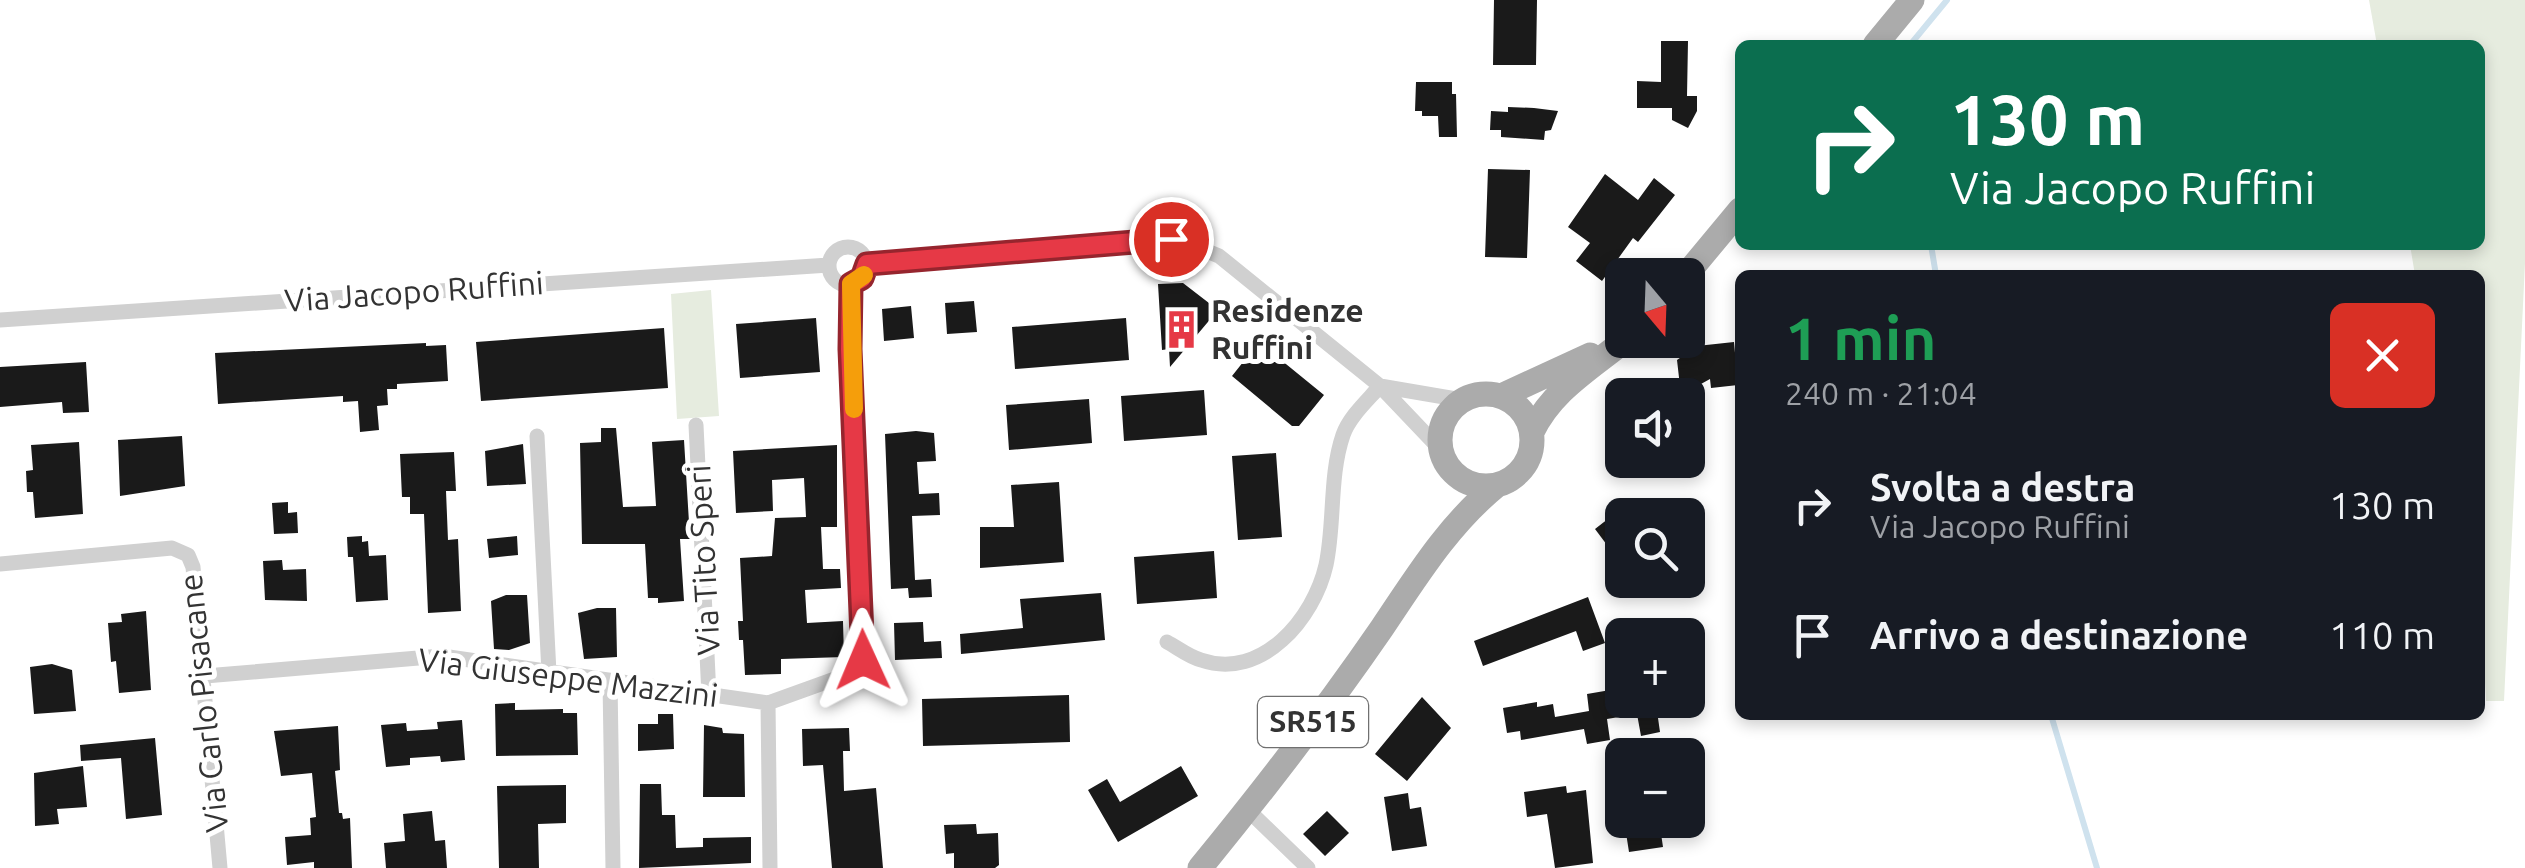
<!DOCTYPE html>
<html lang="it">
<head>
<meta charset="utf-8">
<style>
	:root { --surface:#171b24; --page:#242831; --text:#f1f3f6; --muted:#9ea1a6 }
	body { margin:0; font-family:Ubuntu,sans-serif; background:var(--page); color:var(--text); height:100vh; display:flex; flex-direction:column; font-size:38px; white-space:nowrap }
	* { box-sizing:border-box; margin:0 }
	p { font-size:32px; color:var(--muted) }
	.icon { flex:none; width:55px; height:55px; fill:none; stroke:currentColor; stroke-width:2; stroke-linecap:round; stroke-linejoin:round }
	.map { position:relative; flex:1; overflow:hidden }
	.side { position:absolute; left:1735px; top:270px; width:750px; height:450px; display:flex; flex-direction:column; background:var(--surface); border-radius:15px; box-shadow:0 5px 15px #0003 }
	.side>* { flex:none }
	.hud { position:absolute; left:1735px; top:40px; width:750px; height:210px; border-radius:15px; box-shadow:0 5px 15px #0003; background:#0b6e4f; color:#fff; overflow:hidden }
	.needle { width:65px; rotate:161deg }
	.controls { position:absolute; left:1605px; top:258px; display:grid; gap:20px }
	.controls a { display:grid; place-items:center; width:100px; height:100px; border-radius:15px; background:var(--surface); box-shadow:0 5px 15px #0003; font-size:50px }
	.pin { position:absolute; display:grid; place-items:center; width:85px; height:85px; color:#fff; margin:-42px; border:5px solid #fff; border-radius:50%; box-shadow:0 2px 10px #0007 }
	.me { position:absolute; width:110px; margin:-55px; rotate:359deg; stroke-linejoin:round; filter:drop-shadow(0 0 8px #0008) }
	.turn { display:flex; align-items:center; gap:35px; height:210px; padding:0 50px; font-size:45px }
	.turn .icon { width:130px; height:130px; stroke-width:2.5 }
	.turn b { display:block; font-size:70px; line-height:85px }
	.round { display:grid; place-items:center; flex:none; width:105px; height:105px; border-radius:15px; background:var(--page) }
	.overview { display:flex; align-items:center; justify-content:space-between; height:170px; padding:0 50px }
	h1 { font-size:60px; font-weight:700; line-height:75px; color:#1e9e55 }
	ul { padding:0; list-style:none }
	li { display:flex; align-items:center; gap:30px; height:130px; padding:0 50px }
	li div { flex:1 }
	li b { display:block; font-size:38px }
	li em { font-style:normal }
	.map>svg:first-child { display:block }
	.green { fill:#e6ecdf }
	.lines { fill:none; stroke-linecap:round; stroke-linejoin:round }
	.stream { stroke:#cfe2ee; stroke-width:6 }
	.building { fill:#1a1a1a }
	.minor { stroke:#d0d0d0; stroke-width:15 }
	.primary { stroke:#ababab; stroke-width:25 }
	.route-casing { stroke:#96252e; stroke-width:25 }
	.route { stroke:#e63946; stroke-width:18 }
	.slow { stroke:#f59e0b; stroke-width:18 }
	.labels { text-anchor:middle; stroke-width:10; stroke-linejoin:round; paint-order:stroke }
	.shield { fill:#fff; stroke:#707070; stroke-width:2.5 }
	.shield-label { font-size:30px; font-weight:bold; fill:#333 }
	.street-label { font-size:32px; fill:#333; stroke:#fff }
	.poi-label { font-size:32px; font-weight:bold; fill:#333; stroke:#fff; text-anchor:start }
</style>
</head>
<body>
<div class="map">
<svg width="2525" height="868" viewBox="0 0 2525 868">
	<rect width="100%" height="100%" fill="#fff"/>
	<path class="green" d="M2369,0H2525V263L2504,701H2486L2480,585V275H2415L2410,245H2480V45H2377Z
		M711,290L719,416L677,419L671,294Z"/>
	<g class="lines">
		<path class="stream" d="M1910,45L1947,0
			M1931,245L1936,275
			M2051,715L2097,868"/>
	</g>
	<path class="building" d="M1494,0H1537L1536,65H1493Z
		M1661,41H1688L1687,96H1697V111L1688,128L1672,120V108H1637V81L1661,82Z
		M1416,82H1452V94H1456L1457,137H1439L1438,116H1422V111H1415Z
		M1508,107L1534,108L1558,111L1551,130L1545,131L1544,140L1501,137V130H1490L1491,111L1508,112Z
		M1488,169L1530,170L1527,258L1485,257Z
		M1605,174L1638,200L1654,178L1675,195L1638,242L1633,238L1602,281L1576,261L1590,243L1568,227Z
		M1183,283L1218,310L1170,367L1169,349L1162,350L1158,284Z
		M974,301L977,332L947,334L945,303Z
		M911,306L914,338L884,341L882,309Z
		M816,318L820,372L740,378L736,324Z
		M1126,318L1129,360L1015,369L1012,327Z
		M664,328L668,388L481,401L476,342Z
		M1259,342L1324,395L1299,426H1292L1232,376Z
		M1734,342L1738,385L1711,388L1710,379L1681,395L1677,360L1697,346Z
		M426,343V346L446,345L448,381L397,384V389H387L388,405L377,406L379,430L360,432L358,401L343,402V396L218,404L215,353Z
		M86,362L89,412L63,413L62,402L0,407V367Z
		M1204,390L1207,435L1124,441L1121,396Z
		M1089,399L1092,443L1009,450L1006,405Z
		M601,428H616L623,507L656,506L652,442L684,440L690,539H680L684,601L658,603V598H648L645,544H582L580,443L601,442Z
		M916,431L934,433L936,461L917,462L919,494L939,493L940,515L912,516L915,580L931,579L932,597L909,598L908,588L891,589L885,434Z
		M182,436L185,486L120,496L118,440Z
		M79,442L83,514L35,518L33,492H27L26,471L33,470L31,445Z
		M523,444L526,484L487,486L485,451Z
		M837,445V527H821L823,569H840L841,588L805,590L807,623L843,621L844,657L781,659V674L745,675L743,640H739L738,621H743L740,558L772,556L775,518L806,517L804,478L772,480L773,511L736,513L733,451Z
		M454,452L456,491H446L448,540L458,539L461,611L428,613L424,514H410V497H402L400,454Z
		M1276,453L1282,537L1238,540L1232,456Z
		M1059,482L1064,562L980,568V527H1014L1011,485Z
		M288,502V513L297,512L298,533L274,534L272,503Z
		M1622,508V565L1595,529Z
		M362,536V542L368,541L369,556L386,555L388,600L356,602L353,557H348L347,537Z
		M517,536L518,555L489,558L487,539Z
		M1214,551L1217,598L1137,604L1134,557Z
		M282,560L283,570L306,569L307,601L265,600L263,561Z
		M1101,593L1105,640L961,654L960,634L1023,628L1020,599Z
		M506,595H527L530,643L509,650L494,649L491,601Z
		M1588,597L1605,643L1583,651L1576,631L1483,666L1474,641Z
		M597,608H616L617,657L584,659L578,613Z
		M146,611L151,690L119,693L116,661L111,662L108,623L122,622L121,614Z
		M923,622L924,642L941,641L942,658L895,660L894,623Z
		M52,664L72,670L76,711L34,714L30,667Z
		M1622,688V700H1666L1667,709L1657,711L1660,732L1641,736L1637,714L1607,719L1610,740L1587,744L1584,729L1521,740L1520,731L1507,733L1503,708L1537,702V707L1553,704L1555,717L1589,711L1587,694Z
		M1069,695L1070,742L923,746L922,699Z
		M1422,697L1451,728L1407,781L1375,754Z
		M515,703V710L563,709V713H577L578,755L496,756L495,704Z
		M658,714H673L674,749L638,751V724H658Z
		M462,720L465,760L441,762L440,756L410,758V765L386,767L381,725L406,723L407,731L438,729L437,722Z
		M704,725L722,728L723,733L744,734L745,797H703Z
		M338,726L340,770L335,771L339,813H342L343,819L350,818L352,868H314V862L287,865L285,837L311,835L310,818L316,817L312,773L281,776L274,731Z
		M849,728L850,751H843L844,791L876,788L883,868H832L823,765L803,766L802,729Z
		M155,738L162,815L126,819L121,758L81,761L80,745Z
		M83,766L87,807L57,809L59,824L35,826L34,773Z
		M1181,766L1198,796L1118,842L1088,790L1107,779L1120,802Z
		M640,784H661L662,815H675L676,848L703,847V838L751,837V863L639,868Z
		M566,785V823L538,824L539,868H499L497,786Z
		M1566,786L1567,793L1586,790L1593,863L1555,868L1547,814L1527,817L1524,792Z
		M1408,793L1410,809L1421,807L1427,846L1392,851L1384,797Z
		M432,811L435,841L445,840L447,868H386L384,843L405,841L403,814Z
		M1327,811L1349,833L1325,856L1303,834Z
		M1624,820H1659L1663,847L1629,852Z
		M976,824L977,834L998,833L999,865L995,868H954V853L946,854L944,825Z"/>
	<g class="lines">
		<path class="minor" d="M829 266a19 19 0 1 1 38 0a19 19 0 1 1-38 0Z
			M867,264L1161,239L1182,241L1219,256L1380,386L1440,449
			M0,320L829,265
			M1380,386L1462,400
			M696,425L709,696
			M537,436L549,673
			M0,564L172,548L188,555L193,567L220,868
			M1167,642C1178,648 1189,657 1201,660C1262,681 1314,618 1326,565C1335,523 1329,476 1343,435C1349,417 1368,400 1380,386
			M205,676L442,656L768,703L770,868
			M610,682L613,868
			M768,703L854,672L864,654L850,349L851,284
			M1248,810L1308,868"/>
		<path class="primary" d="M1875,45L1912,0
			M1686,275L1740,210
			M1440 440a46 46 0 1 1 92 0a46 46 0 1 1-92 0Z
			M1501,396L1590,355
			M1532,432C1552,390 1590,369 1625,340
			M1200,868C1263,791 1325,711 1382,628C1417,576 1448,525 1497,485"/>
	</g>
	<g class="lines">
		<defs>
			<path id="route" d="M863,660L850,349L851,284L862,278L867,264L1171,239"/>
		</defs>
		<use href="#route" class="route-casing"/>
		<use href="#route" class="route"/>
		<path class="slow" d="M854,409L851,284L864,275"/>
	</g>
	<defs>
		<symbol id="building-bare" viewBox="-9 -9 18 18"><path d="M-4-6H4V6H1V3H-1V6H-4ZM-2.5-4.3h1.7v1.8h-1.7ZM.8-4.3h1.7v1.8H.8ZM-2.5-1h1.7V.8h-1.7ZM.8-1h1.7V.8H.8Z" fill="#e63946" stroke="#fff" stroke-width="2.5" paint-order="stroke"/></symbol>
	</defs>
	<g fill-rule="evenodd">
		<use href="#building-bare" x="1154" y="302" width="55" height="55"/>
	</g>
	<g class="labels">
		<rect class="shield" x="1258" y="697" width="110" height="50" rx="8"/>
		<g class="shield-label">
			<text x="1313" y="732">SR515</text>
		</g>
		<g class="street-label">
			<text transform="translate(414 292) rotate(-4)" y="11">Via Jacopo Ruffini</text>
			<text transform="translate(704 560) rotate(-93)" y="11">Via Tito Speri</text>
			<text transform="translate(568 678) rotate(7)" y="11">Via Giuseppe Mazzini</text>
			<text transform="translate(204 703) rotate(-96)" y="11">Via Carlo Pisacane</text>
		</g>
		<g class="poi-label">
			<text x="1211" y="322">Residenze<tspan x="1211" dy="37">Ruffini</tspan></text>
		</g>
	</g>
</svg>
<div class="controls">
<a><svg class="needle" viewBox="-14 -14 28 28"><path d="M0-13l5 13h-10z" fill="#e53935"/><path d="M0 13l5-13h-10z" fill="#9ea1a6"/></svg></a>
<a><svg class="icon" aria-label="sound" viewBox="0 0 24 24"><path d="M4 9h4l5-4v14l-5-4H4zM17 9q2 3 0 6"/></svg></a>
<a><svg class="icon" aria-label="search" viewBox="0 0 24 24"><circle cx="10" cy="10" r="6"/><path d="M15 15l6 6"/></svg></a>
<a>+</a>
<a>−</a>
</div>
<div class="pin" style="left:1171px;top:239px;background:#d93025"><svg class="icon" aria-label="arrive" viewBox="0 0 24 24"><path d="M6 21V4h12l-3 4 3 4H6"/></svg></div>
<svg class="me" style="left:863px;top:660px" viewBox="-20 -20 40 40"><path d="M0-17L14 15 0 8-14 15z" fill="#e63946" stroke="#fff" stroke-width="4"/></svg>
<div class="hud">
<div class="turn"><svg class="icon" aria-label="right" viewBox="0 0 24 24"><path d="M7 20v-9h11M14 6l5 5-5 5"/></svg><div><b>130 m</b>Via Jacopo Ruffini</div></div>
</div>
<section class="side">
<div class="overview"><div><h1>1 min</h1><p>240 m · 21:04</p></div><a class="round" style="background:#d93025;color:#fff"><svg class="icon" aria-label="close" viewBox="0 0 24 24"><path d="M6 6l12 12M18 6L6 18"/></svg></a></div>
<ul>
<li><svg class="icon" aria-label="right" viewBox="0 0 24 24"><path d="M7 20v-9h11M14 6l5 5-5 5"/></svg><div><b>Svolta a destra</b><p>Via Jacopo Ruffini</p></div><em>130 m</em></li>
<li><svg class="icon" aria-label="arrive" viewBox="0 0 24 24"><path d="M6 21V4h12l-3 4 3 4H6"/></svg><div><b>Arrivo a destinazione</b></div><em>110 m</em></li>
</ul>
</section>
</div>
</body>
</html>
